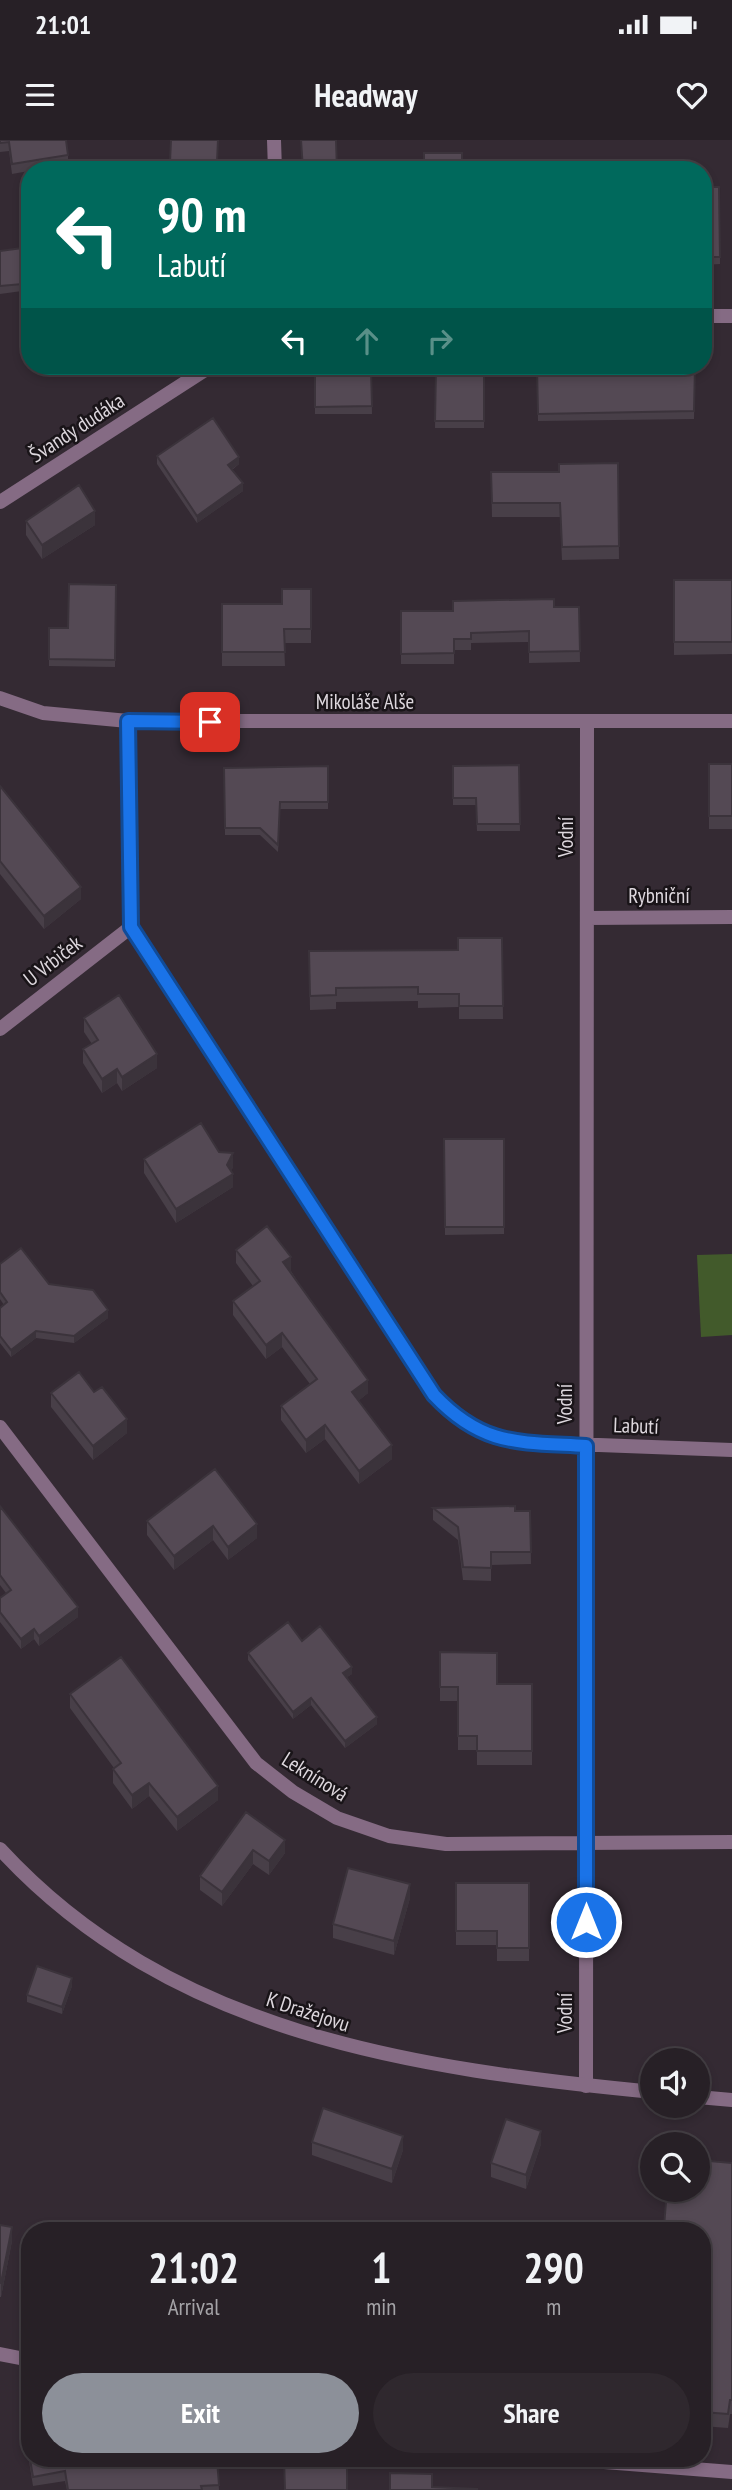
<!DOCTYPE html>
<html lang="en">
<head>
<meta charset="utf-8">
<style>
	:root { --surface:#272026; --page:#2f282e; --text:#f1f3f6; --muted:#a4a3a7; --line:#433e43; --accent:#8c9099 }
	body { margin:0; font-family:"PT Sans Narrow",sans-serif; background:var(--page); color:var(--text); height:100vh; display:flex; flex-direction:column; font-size:26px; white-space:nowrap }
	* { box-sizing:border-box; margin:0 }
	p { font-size:23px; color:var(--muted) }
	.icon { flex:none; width:38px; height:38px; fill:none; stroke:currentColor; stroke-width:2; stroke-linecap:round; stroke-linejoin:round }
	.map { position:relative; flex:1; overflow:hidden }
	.drawer { position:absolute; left:21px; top:2082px; width:690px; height:245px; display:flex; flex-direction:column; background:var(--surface); border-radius:28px; box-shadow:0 4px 10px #0003,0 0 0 2px var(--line) }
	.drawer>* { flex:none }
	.guide { position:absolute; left:21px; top:21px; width:691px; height:214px; border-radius:28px; box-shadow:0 4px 10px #0003,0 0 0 2px var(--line); background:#00695c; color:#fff; overflow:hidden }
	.buttons { position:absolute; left:640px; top:1908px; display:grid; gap:14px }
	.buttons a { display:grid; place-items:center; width:70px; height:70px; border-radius:50%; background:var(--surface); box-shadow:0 4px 10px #0003,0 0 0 2px var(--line); font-size:35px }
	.pin { position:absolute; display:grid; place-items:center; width:60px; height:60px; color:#fff; margin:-30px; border-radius:14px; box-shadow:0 4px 10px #0006 }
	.me { position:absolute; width:77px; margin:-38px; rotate:0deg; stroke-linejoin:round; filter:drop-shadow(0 0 5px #0008) }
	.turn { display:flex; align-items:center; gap:24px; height:147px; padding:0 21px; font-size:32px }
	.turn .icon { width:91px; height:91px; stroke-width:2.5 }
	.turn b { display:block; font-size:49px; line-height:60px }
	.lanes { display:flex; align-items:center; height:66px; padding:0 21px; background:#0003; justify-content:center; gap:35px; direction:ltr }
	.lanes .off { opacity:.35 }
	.eta { display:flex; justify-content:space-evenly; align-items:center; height:119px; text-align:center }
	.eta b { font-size:42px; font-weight:800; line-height:49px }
	.button { display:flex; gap:14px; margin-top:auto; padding:14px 21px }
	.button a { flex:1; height:80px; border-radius:42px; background:var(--accent); color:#fff; font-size:28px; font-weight:800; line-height:80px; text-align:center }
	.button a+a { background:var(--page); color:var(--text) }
	.status { display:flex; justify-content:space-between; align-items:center; height:49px; padding:0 35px; background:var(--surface); direction:ltr }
	.status svg { height:19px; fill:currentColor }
	header { display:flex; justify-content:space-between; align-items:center; height:91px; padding:0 21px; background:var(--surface); font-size:32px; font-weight:800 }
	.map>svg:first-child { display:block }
	.green { fill:#425a2b }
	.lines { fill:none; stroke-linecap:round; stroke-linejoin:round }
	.minor { stroke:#856b84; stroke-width:14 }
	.tertiary { stroke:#856b84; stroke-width:14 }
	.wall { fill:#483f48 }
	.shaded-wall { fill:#3b333b }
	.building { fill:#544954; stroke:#3b333b; stroke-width:2 }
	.route-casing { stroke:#114b97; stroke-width:18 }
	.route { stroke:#1a73e8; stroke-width:12 }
	.labels { text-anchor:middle; stroke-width:5; stroke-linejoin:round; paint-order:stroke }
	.street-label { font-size:21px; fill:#ddd7dd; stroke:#191418 }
</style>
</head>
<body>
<div class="status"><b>21:01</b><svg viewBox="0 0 49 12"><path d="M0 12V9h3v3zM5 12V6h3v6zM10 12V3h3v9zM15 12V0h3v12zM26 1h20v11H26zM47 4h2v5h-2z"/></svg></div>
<header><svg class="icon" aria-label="menu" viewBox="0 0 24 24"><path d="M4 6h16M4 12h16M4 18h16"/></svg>Headway<svg class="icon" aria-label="heart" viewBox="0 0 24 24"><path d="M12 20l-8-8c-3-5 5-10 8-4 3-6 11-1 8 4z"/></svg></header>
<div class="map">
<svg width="732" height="2350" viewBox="0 0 732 2350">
	<rect width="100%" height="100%" fill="#342a33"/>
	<path class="green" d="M732,1114V1195L701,1197L697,1115Z"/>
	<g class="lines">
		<path class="minor" d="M274,0L275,30
			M704,176H732
			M0,362L211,226
			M0,558L43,573L128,581H732
			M128,581L131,787L434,1255C462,1284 479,1293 519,1302L732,1310
			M587,778L732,777
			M0,889L131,787
			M0,1287L256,1623L293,1652L337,1678L389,1696L446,1704L732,1702
			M586,1946L587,582
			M0,2214L30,2220
			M566,2319L732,2332"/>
		<path class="tertiary" d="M0,1709C171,1895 415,1929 653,1952
			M698,1957L732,1960"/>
	</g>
	<path class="wall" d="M0,0L68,15V24L12,34L9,11L0,12Z
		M171,0H218L217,29H170Z
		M704,47H719L720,124L704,125Z
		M30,107V185H26L22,151L0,154V111Z
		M695,226L694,279L538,281L537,228Z
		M436,228H484V288H435Z
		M371,229L372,274H315V230Z
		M157,316L239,324L232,330L243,351L197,383L157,324Z
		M618,323L619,419L562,420L560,377H492L491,332H559Z
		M26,381L95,385L42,419L26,395Z
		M674,440H732V514L674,515Z
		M116,445L115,527L49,526V488H68Z
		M311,449V503H284L285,526H222V464H282Z
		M554,467H579L580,522L529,523V502L471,503V510H454V524H401V471H453Z
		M709,624H732V689H709Z
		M519,625L520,691H477L476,665H453V626Z
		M328,626V669H280L278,712L260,695H225L224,628Z
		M0,646L81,759L44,789L0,734Z
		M502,798L503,879H459V867L418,868V861L336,862V869L310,870L309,811L458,810Z
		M84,878L157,928L122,951L117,943L102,953L83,923V909L92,904L84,892Z
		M444,999H504V1094L445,1095Z
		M219,1012L233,1027L231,1031L233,1047L176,1083L144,1033V1019Z
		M236,1110L291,1131L368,1253L358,1261L392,1319L359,1344L325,1299L306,1313L281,1280V1266L310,1244L282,1207L266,1219L233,1175V1161L253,1146L236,1123Z
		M0,1124L49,1144L108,1178L74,1203L36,1198L11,1217L0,1203V1168L4,1165L0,1159Z
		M94,1252L127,1293L93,1320L51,1267V1253Z
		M215,1329L257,1398L228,1420L213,1400L174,1430L147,1395V1381Z
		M0,1366L78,1477L39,1506L34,1499L21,1509L0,1482V1458L6,1453L0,1445Z
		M433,1368L530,1371L531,1424L491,1425V1441L463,1440L458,1400L433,1380Z
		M302,1501L352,1534L347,1537L377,1584L345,1608L311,1565L293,1579L248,1520V1513Z
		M440,1512L497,1544H532V1625H477V1610H458V1561H440Z
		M70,1554L218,1660L177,1691L149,1656L132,1669L113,1643V1629L114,1628L70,1568Z
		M246,1672L285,1713L269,1735L253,1724L222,1766L200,1750V1736Z
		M456,1743H529V1821H497V1805H456Z
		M410,1758L394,1815L333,1798V1784Z
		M72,1846L62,1874L27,1862V1855Z
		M312,2002L403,2010L392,2043L312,2015Z
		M541,2004L526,2049L491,2037V2023Z
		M732,2023V2274H730L728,2288L702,2286V2091H664L667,2049Z
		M0,2085L12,2101L1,2157H0Z
		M23,2274L105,2320L217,2319L219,2350H67L65,2341L33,2346L23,2284Z"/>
	<path class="shaded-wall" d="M239,317V324L228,332V325Z
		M243,343V351L197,383V376Z
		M95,371V385L42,419V405Z
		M81,747V759L44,789V776Z
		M157,914V928L122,951V937Z
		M117,929V943L102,953V939Z
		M233,1013V1027L229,1037L233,1034V1047L176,1083V1069L227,1025Z
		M291,1117V1131L283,1136V1122Z
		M108,1170V1178L74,1203V1196Z
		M36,1191V1198L11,1217V1210Z
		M282,1193V1207L266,1219V1205Z
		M368,1240V1253L352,1266V1252Z
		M127,1279V1293L93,1320V1306Z
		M325,1285V1299L306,1313V1300Z
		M392,1305V1319L359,1344V1331Z
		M257,1384V1398L228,1420V1407Z
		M213,1386V1400L174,1430V1416Z
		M78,1467V1477L39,1506V1496Z
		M34,1489V1499L21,1509V1499Z
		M352,1527V1534L343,1540V1533Z
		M311,1558V1565L293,1579V1572Z
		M377,1577V1584L345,1608V1601Z
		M149,1643V1656L132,1669V1655Z
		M218,1646V1660L177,1691V1677Z
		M285,1700V1713L269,1735V1721Z
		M253,1710V1724L222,1766V1752Z
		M410,1744V1758L394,1815V1801Z
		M72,1838V1846L62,1874V1867Z
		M541,1991V2004L526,2049V2035Z
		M403,1996V2010L392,2043V2029Z
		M12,2087V2101L1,2157V2143Z"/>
	<path class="building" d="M0,0H66L68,15L12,24L9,2L0,3Z
		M171,0H218L217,22H170Z
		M301,0H336L337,30H303Z
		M424,13H462V30H424Z
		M704,47H719L720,117H704Z
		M30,107V178H26L22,144L0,146V111Z
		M695,226L694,271L538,274L537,228Z
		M436,228H484V281H435Z
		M371,229L372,266L315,267V230Z
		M213,278L239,317L228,325L243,343L197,376L157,316Z
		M618,323L619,406L562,407L560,363H492L491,332H559V324Z
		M79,345L95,371L42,405L26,381Z
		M674,440H732V502H674Z
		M69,444L116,445L115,520L49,519V488H68Z
		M282,449H311V489H284L285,512H222V464H282Z
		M554,459V467H579L580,511L529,512V491L471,493V499H454V513L401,514V471H453V461Z
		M709,624H732V676H709Z
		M519,625L520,684H477L476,658H453V626Z
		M328,626V662H280L278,705L260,688H225L224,628Z
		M0,646L81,747L44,776L0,721Z
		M458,798H502L503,866H459V854H418V847L336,848V855L310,856L309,811L458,810Z
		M119,855L157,914L122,937L117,929L102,939L83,909L98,900L84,878Z
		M201,983L219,1012L233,1013L227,1025L233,1034L176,1069L144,1019Z
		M444,999H504V1087H445Z
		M267,1086L291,1117L283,1122L368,1240L352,1252L392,1305L359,1331L325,1285L306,1300L281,1266L317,1239L282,1193L266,1205L233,1161L260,1141L236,1110Z
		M21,1108L49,1144L93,1150L108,1170L74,1196L36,1191L11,1210L0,1196V1168L7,1162L0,1152V1124Z
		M79,1232L94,1252L102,1247L127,1279L93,1306L51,1253Z
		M215,1329L257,1384L228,1407L213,1386L174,1416L147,1381Z
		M0,1366L78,1467L39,1496L34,1489L21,1499L0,1472V1458L11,1450L0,1435Z
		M515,1366V1371H530L531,1412H491V1428L463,1427L458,1387L433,1368Z
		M288,1482L302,1501L320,1486L352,1527L343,1533L377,1577L345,1601L311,1558L293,1572L248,1513Z
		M440,1512L497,1513V1544H532V1611H477V1596H458V1547H440Z
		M121,1517L218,1646L177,1677L149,1643L132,1655L113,1629L121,1623L70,1554Z
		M246,1672L285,1700L269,1721L253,1710L222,1752L200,1736Z
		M348,1728L410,1744L394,1801L333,1784Z
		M456,1743H529V1808H497V1791H456Z
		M37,1826L72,1838L62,1867L27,1855Z
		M323,1968L403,1996L392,2029L312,2002Z
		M506,1979L541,1991L526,2035L491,2023Z
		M698,2020L732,2023V2260H730L728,2274L702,2272V2091H668L669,2087H664L667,2049H698Z
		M0,2085L12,2087L1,2143H0Z
		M30,2273V2317L23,2274Z
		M30,2319H105V2320L118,2319H217L219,2345L201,2346L202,2350H68L65,2331L33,2337Z
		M284,2319H347V2350H285Z
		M390,2333L432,2334V2347L477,2349V2350H390Z"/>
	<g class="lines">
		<defs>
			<path id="route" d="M210,582L128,581L131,787L434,1255C483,1307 520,1302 586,1306V1782"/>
		</defs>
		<use href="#route" class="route-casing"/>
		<use href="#route" class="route"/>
	</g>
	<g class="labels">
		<g class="street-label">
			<text transform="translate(77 288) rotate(-33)" y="7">Švandy dudáka</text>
			<text x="365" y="569">Mikoláše Alše</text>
			<text transform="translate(566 697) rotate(-90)" y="7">Vodní</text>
			<text x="659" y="763">Rybniční</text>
			<text transform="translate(53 821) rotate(-38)" y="7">U Vrbiček</text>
			<text transform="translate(565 1264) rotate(-90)" y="7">Vodní</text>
			<text transform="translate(636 1286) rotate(2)" y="7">Labutí</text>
			<text transform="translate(315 1637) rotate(32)" y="7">Leknínová</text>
			<text transform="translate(308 1872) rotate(18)" y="7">K Dražejovu</text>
			<text transform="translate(565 1873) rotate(-90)" y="7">Vodní</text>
		</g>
	</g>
</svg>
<div class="buttons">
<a><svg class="icon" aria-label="sound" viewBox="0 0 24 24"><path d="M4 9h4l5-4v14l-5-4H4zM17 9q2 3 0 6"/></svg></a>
<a><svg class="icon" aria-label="search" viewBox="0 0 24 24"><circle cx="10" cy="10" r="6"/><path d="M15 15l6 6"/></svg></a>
</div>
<div class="pin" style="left:210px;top:582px;background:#d93025"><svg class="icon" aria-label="arrive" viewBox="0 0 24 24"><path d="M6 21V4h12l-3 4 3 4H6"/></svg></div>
<svg class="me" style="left:586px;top:1782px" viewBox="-20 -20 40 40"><circle r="17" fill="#1a73e8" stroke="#fff" stroke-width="3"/><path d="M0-11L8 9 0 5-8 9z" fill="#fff"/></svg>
<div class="guide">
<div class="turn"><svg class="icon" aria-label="left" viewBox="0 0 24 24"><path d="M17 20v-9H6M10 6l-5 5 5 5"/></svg><div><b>90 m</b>Labutí</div></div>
<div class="lanes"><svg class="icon" aria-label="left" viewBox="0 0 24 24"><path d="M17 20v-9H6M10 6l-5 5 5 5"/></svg><svg class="icon off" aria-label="ahead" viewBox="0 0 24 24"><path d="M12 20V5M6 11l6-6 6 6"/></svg><svg class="icon off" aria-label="right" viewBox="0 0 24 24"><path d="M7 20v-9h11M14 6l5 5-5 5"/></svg></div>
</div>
<section class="drawer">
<div class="eta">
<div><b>21:02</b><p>Arrival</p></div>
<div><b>1</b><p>min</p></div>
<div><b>290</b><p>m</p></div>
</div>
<div class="button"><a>Exit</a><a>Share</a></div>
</section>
</div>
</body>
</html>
